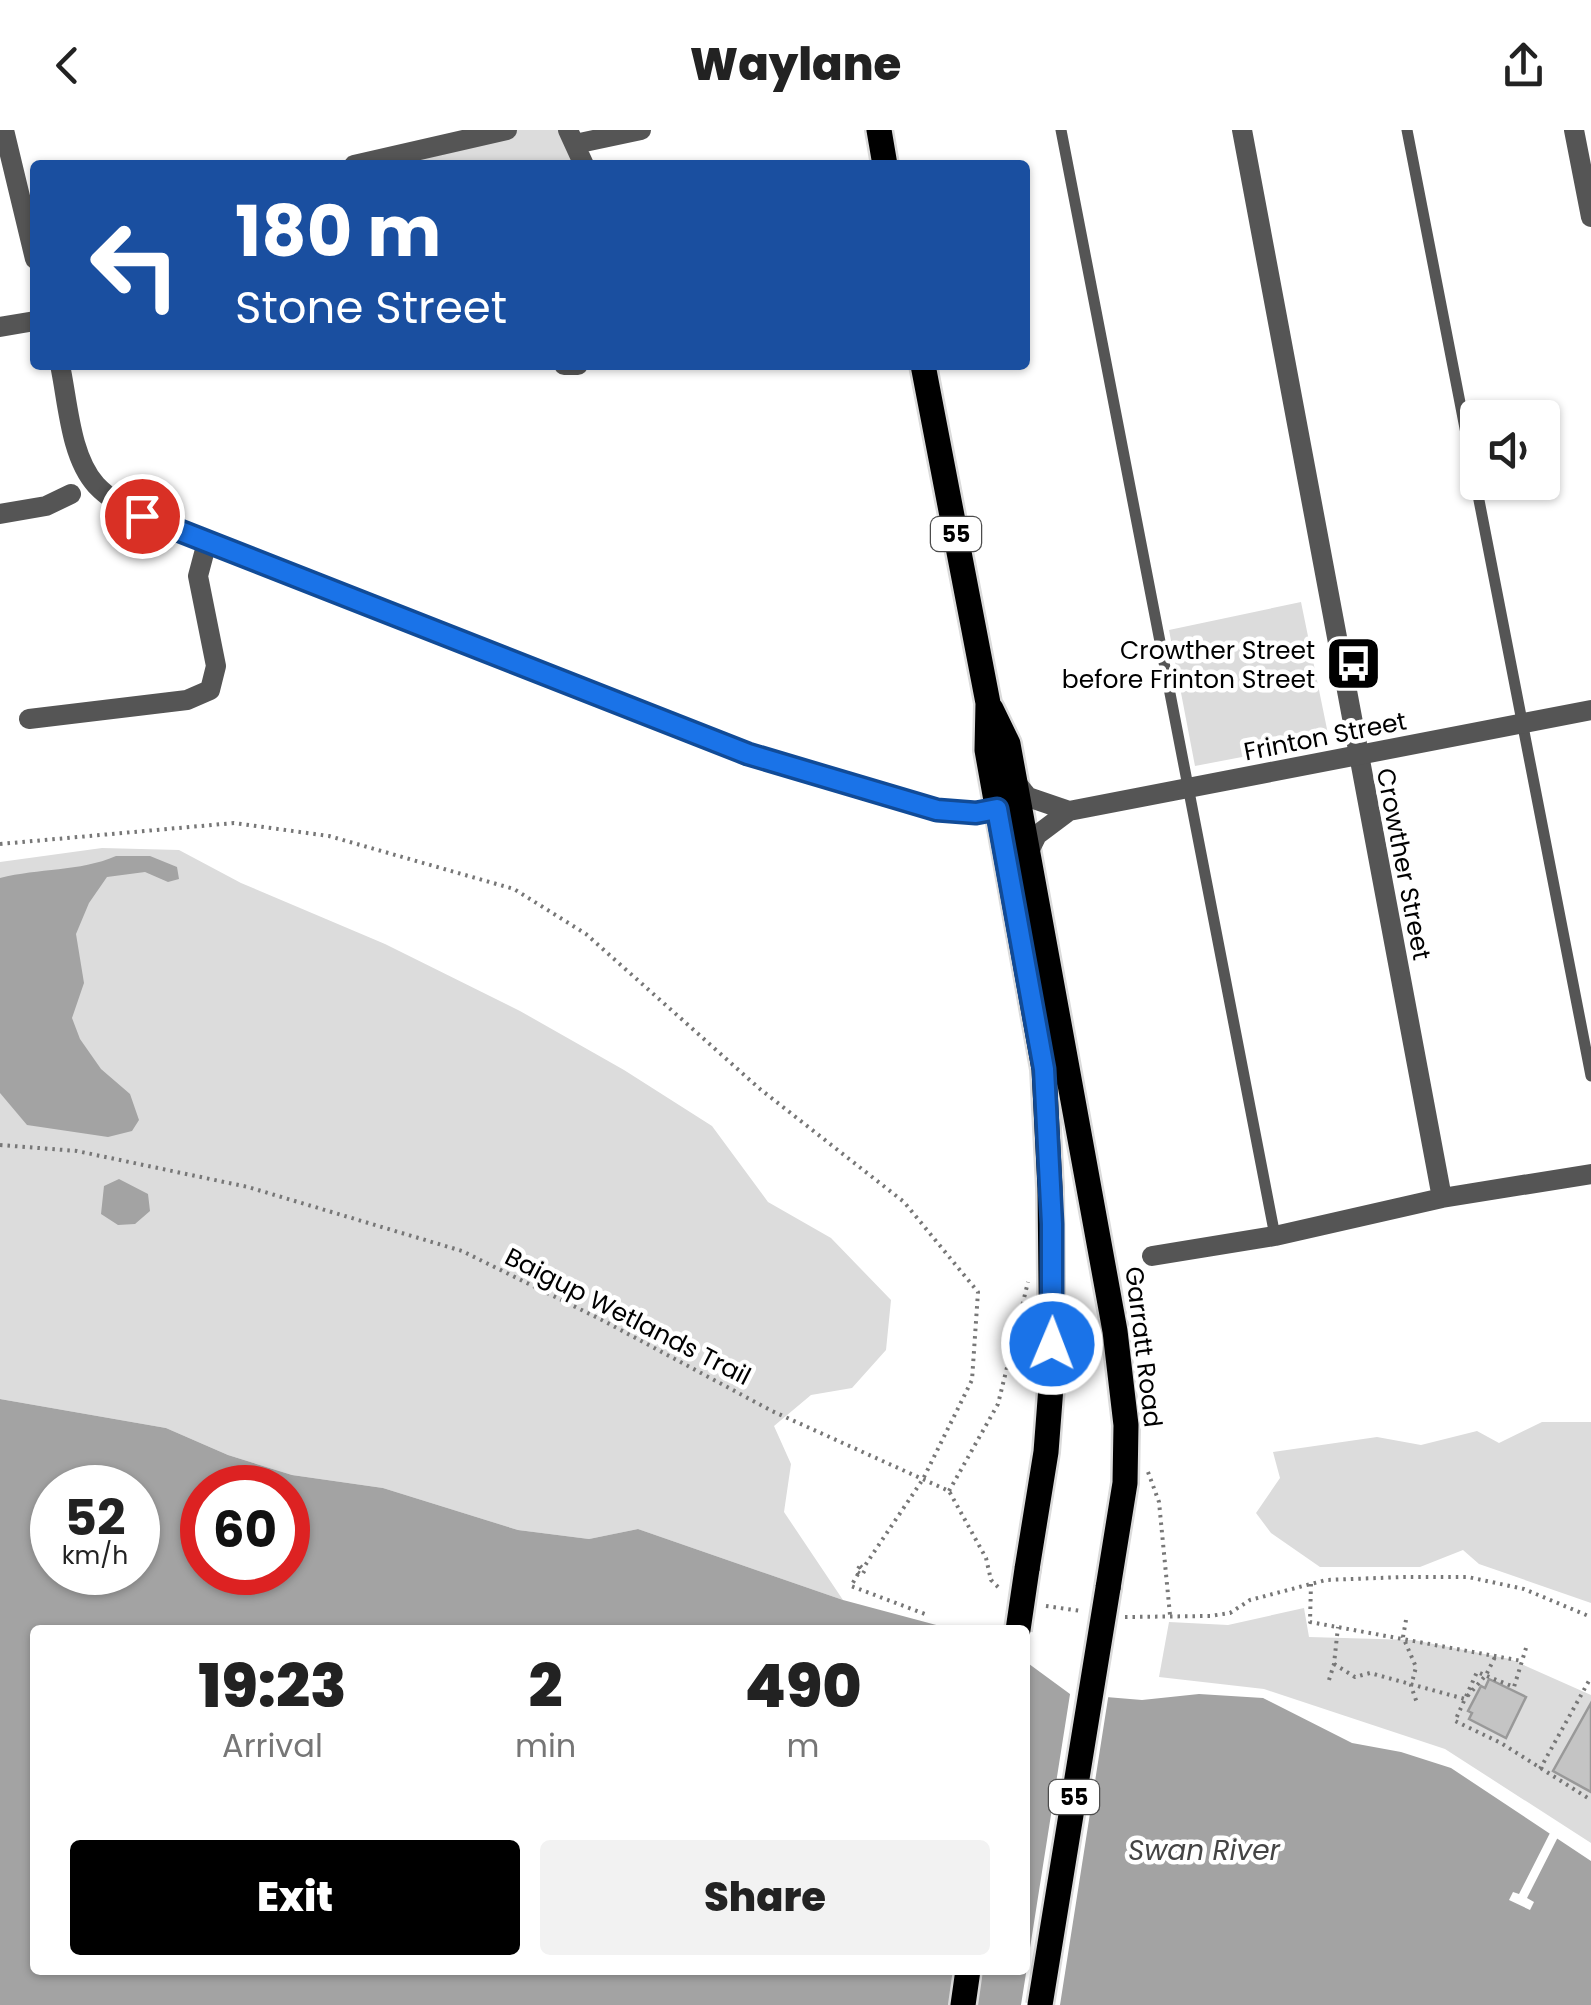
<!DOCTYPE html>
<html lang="en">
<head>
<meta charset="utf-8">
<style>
	:root { --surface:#fff; --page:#f2f2f2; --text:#222; --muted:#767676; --accent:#000 }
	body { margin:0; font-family:Poppins,sans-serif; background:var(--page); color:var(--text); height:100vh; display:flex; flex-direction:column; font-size:38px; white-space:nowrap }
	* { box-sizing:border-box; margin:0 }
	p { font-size:32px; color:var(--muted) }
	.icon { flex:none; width:55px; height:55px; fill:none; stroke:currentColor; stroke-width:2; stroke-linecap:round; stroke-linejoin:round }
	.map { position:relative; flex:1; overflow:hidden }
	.sheet { position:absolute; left:30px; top:1495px; width:1000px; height:350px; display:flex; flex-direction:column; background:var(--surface); border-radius:10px; box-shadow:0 2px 8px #0004 }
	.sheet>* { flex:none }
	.guide { position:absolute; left:30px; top:30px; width:1000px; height:210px; border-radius:10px; box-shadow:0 2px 8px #0004; background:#1a4fa0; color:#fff; overflow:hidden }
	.controls { position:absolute; left:1460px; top:270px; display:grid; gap:20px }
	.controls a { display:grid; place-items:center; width:100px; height:100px; border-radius:10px; background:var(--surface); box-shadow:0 2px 8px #0004; font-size:50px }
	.speed { position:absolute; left:30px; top:1335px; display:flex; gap:20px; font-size:50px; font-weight:700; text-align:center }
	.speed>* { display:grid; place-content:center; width:130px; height:130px; border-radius:50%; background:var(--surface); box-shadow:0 2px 8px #0004; line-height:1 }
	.speed small { font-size:25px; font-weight:400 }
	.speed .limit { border:15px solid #d22; background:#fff; color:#111 }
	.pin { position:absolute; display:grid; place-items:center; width:85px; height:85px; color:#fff; margin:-42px; border:5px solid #fff; border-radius:50%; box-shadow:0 2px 10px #0007 }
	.me { position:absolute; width:110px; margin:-55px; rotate:1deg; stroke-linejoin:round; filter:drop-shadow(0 0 8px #0008) }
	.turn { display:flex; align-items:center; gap:35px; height:210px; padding:0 40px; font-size:45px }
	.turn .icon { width:130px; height:130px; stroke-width:2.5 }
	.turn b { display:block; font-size:70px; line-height:85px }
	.eta { display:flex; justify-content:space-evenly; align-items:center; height:170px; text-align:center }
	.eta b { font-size:60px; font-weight:800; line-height:70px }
	.button { display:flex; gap:20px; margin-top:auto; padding:20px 40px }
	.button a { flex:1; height:115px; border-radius:10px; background:var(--accent); color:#fff; font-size:40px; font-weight:800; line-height:115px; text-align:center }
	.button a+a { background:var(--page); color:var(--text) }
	header { display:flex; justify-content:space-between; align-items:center; height:130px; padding:0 40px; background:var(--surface); font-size:45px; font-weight:800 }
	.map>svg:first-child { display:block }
	.green { fill:#dcdcdc }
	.water { fill:#a3a3a3; fill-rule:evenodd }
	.pier { fill:#fff }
	.building { fill:#c4c4c4; stroke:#999; stroke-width:2.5 }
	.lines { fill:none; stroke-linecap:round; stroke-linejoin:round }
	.primary-casing { stroke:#dbdbdb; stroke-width:30 }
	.path { stroke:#777; stroke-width:4; stroke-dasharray:2.5 5; stroke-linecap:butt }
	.service { stroke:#555; stroke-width:11 }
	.minor { stroke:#555; stroke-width:20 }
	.tertiary { stroke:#555; stroke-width:20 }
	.primary { stroke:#000; stroke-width:25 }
	.primary-bridge-casing { stroke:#dbdbdb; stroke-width:30; stroke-linecap:butt }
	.primary-bridge { stroke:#000; stroke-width:25 }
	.route-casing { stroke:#114b97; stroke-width:25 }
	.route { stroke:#1a73e8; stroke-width:18 }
	.labels { text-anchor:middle; stroke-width:9; stroke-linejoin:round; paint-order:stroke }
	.shield { fill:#fff; stroke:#4c4c4c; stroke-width:2.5 }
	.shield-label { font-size:22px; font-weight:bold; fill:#000 }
	.poi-label { font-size:25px; fill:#000; stroke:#fff; text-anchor:end }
	.street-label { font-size:25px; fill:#000; stroke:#fff }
	.water-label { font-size:28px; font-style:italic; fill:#444; stroke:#fff }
</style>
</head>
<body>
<header><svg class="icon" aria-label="back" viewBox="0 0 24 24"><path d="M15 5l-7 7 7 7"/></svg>Waylane<svg class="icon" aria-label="share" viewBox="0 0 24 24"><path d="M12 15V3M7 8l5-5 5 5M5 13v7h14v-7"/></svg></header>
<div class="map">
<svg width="1591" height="1875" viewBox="0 0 1591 1875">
	<rect width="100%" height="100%" fill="#fff"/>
	<path class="green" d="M510,0H568L584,35H371Z
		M1301,472L1328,604L1321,612L1195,636L1169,500Z
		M102,718L179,720L241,753L385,814L520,881L624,940L712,996L768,1072L831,1108L891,1170L886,1220L852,1258L811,1265L774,1296L791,1334L784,1382L843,1470L638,1399L589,1409L518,1400L383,1358L292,1345L228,1325L166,1298L0,1269V732Z
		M1542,1292H1591V1473L1479,1434L1463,1420L1420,1437H1320L1271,1403L1256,1383L1280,1348L1273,1322L1377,1307L1421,1315L1477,1301L1499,1313Z
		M1304,1478L1309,1507L1413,1510L1510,1529L1591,1565V1713L1445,1619L1264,1559L1159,1547L1169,1492L1228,1495Z"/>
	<path class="water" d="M116,726H150L177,737L179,749L168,752L145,742L107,747L89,773L76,804L84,853L72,888L80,909L101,939L130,964L139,990L132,1001L108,1007L27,995L0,963V748C39,738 79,742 116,726Z
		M119,1049L148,1064L150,1081L135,1094L118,1095L101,1084L104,1056Z
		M0,1269L166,1298L228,1325L292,1345L383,1358L518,1400L589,1409L638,1399L843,1470L955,1500H35V1840H1025V1531L1070,1564L1142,1570L1199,1564L1263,1568L1352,1613L1401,1622L1451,1638L1591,1731V1875H0ZM52,1358H138V1442H52ZM202,1358H288V1442H202Z"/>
	<path class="pier" d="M1071,1558L1109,1562L1060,1875H1021Z
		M1551,1701L1559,1705L1527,1768L1534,1772L1530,1780L1509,1770L1513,1762L1519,1764Z"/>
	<path class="building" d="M1489,1549L1526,1567L1506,1608L1469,1589L1472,1583L1468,1581L1481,1556L1485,1558Z
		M1591,1573V1662L1553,1641Z"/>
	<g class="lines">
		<defs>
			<path id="primary" d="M879,0L885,35
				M923,235L988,573L987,620L1044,939L1050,1058L1052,1244L1046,1322L1027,1439
				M991,579L1008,614L1115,1201L1126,1295L1125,1353L1108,1458
				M963,1875L968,1840"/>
		</defs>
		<use href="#primary" class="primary-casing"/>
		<path class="path" d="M0,714L234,693L329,706L514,759L586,804L760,959L904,1072L978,1162L972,1250L923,1349L864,1437
			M0,1015L77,1021L248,1057L462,1121L602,1190L772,1281L949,1361L986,1428L991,1450L1000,1459
			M1148,1342L1159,1372L1170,1485
			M949,1361L998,1274L1028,1152
			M860,1436L865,1440L862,1445L856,1441Z
			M858,1444L851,1456L925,1484
			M1311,1454L1310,1492L1522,1531
			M1046,1476L1081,1481
			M1125,1487L1210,1486L1230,1483L1250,1470L1326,1450L1404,1447H1468L1524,1459L1591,1487
			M1406,1490L1403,1507L1416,1537L1411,1556L1417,1573
			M1526,1518L1514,1557L1477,1542L1455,1591L1501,1613L1591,1670
			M1334,1534L1355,1547L1370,1543L1465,1569L1486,1545L1496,1525
			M1329,1550L1334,1534L1338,1497
			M1540,1639L1590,1549"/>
		<path class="service" d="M1061,0L1275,1106
			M1407,0L1591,946"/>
		<path class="minor" d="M568,0L584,35
			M1574,0L1591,87
			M575,14L641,0
			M354,35L507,0
			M0,197L35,191
			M564,235H578
			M0,384L46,376L71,364
			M29,589L187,570L210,560L216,536L198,446L207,412
			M1442,1068L1591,1044
			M1152,1126L1275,1106L1442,1068L1242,0"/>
		<path class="tertiary" d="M4,0L35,129
			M60,235C68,272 70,326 96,355C109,369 125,377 142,386L748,624L937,680L975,683L1009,677
			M1014,650L1028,667L1069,681
			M1028,723L1037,705L1069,681L1591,580"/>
		<use href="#primary" class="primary"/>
		<defs>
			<path id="primary-bridge" d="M1018,1500L1027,1439
				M1040,1875L1108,1458"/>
		</defs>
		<use href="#primary-bridge" class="primary-bridge-casing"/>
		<use href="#primary-bridge" class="primary-bridge"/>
	</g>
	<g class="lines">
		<defs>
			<path id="route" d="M142,386L748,624L937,680L976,683L997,679L1044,939L1052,1094V1214"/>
		</defs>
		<use href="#route" class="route-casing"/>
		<use href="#route" class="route"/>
	</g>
	<defs>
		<symbol id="bus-square" viewBox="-11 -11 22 22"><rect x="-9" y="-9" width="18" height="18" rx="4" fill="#000" stroke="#fff"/><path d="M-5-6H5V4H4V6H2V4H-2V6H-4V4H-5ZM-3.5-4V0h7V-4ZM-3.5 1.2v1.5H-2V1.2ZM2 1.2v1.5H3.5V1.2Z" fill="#fff"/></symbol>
	</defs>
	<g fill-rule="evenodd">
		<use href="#bus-square" x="1322" y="502" width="63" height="63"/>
	</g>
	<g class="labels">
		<g class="shield">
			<rect x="931" y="387" width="50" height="34" rx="8"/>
			<rect x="1049" y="1650" width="50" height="34" rx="8"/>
		</g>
		<g class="shield-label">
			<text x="956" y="412">55</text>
			<text x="1074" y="1675">55</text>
		</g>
		<g class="poi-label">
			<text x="1315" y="529">Crowther Street<tspan x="1315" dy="29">before Frinton Street</tspan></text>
		</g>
		<g class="street-label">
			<text transform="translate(1325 606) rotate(-11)" y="9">Frinton Street</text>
			<text transform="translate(1404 734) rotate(79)" y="9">Crowther Street</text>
			<text transform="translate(628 1186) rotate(27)" y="9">Baigup Wetlands Trail</text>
			<text transform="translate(1144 1217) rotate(83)" y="9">Garratt Road</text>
		</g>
		<g class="water-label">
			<text x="1204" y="1730">Swan River</text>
		</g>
	</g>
</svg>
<div class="controls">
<a><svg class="icon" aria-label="sound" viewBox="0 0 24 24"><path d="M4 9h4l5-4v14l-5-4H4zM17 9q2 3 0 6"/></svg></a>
</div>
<div class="speed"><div>52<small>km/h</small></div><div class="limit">60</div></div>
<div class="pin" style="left:142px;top:386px;background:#d93025"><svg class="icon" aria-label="arrive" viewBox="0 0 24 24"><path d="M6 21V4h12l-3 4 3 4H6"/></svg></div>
<svg class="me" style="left:1052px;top:1214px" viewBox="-20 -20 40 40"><circle r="17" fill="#1a73e8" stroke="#fff" stroke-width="3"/><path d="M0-11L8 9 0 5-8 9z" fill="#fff"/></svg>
<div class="guide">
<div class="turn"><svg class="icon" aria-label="left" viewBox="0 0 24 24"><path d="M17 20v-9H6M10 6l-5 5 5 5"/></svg><div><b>180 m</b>Stone Street</div></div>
</div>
<section class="sheet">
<div class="eta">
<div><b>19:23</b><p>Arrival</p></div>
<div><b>2</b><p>min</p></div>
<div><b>490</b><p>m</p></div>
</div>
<div class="button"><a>Exit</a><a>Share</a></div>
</section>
</div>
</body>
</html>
